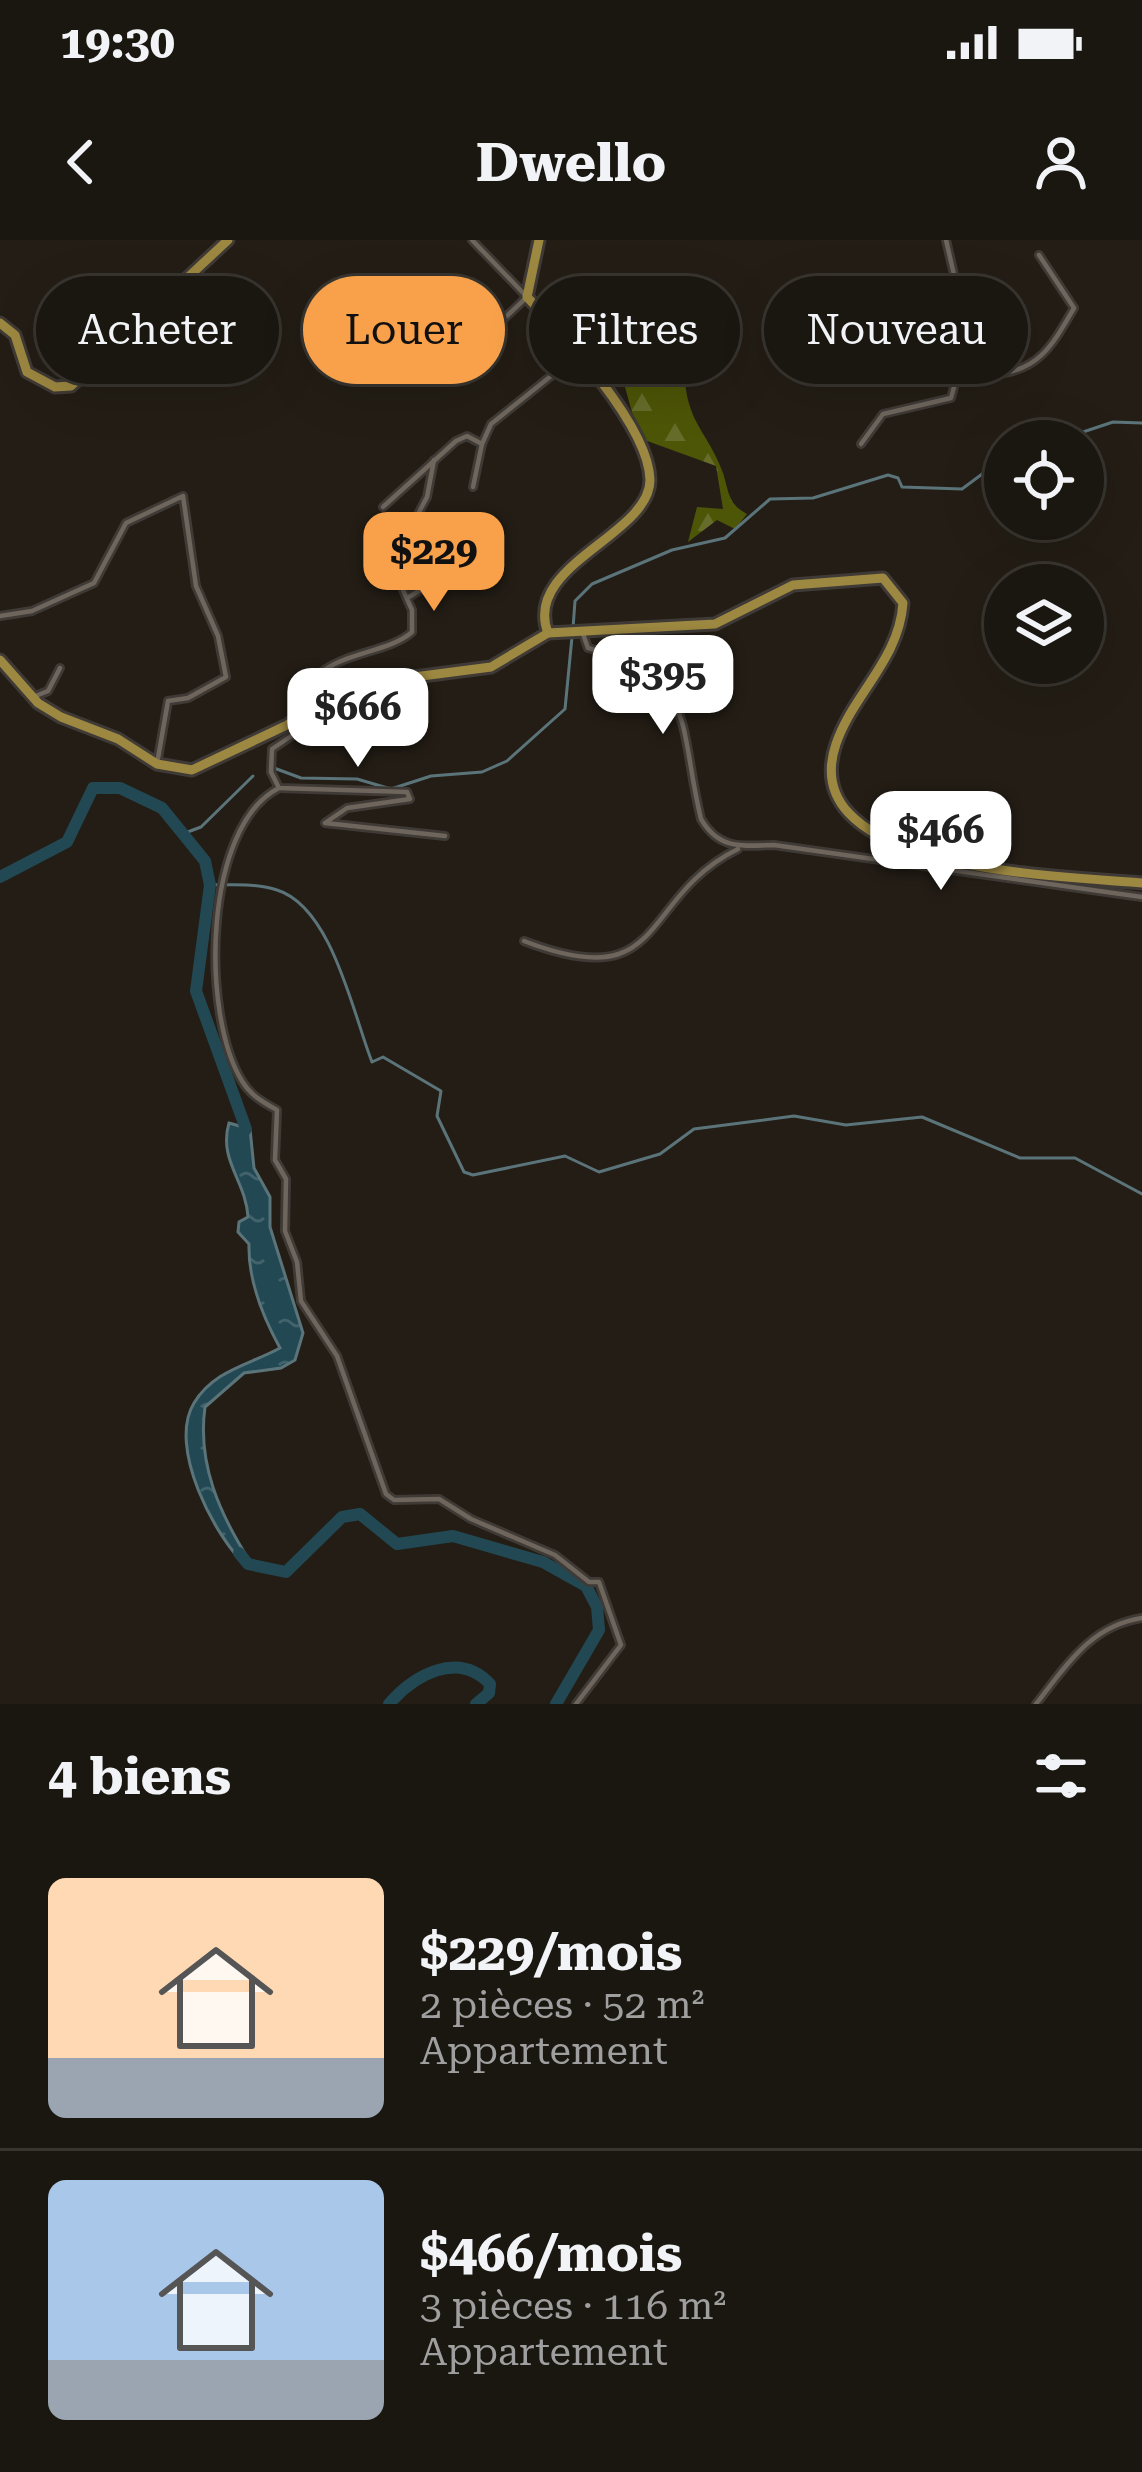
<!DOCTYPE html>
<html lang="fr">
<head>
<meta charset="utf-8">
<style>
	:root { --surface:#1a1610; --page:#27231e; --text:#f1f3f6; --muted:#9f9f9f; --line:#383530; --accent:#f8a14a }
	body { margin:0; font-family:"Roboto Serif",serif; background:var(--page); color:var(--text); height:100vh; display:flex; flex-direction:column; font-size:45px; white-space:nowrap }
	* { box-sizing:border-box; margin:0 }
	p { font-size:39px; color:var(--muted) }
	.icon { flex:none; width:66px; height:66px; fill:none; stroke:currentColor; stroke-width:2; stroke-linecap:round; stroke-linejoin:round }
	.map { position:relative; height:1464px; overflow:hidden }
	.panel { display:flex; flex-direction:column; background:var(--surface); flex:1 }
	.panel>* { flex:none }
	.hud { position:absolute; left:36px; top:36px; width:1071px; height:108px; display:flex; gap:24px }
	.buttons { position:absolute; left:984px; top:180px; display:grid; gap:24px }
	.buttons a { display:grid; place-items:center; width:120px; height:120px; border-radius:50%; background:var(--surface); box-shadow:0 12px 48px #0002,0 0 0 3px var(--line); font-size:60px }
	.price { position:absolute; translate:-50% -102px; padding:0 27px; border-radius:24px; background:#fff; color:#222; font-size:39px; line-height:78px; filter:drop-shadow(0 3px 6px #0008) }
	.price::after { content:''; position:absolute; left:50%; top:72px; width:36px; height:27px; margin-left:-18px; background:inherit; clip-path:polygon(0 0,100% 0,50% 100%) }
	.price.current { background:var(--accent); color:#111 }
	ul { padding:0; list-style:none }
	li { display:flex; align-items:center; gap:36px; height:300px; padding:0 48px }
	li+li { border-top:3px solid var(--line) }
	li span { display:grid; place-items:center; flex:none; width:336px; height:240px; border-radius:18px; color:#555 }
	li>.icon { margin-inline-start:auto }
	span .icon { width:144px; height:144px; fill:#fffc; stroke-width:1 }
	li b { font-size:51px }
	h2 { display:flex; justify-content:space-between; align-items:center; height:144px; padding:0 48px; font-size:51px }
	.tag { padding:0 42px; border-radius:54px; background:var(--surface); box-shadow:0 12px 48px #0002,0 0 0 3px var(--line); font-size:42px; line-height:108px }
	.tag.current { background:var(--accent); color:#111 }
	.status { display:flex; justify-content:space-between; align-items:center; height:84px; padding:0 60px; background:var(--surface); direction:ltr }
	.status svg { height:33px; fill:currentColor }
	header { display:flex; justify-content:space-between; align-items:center; height:156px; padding:0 48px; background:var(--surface); font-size:54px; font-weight:700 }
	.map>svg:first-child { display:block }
	.forest { fill:url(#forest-firs) }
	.water { fill:url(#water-ripples); stroke:#5b747a; stroke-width:3 }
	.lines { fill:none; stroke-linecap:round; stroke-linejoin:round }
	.stream { stroke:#5b747a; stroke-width:3 }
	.river { stroke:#224953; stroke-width:12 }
	.street-casing { stroke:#3f3a35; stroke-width:10 }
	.primary-casing { stroke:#3f3a35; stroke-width:15 }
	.street { stroke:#6e665d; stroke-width:4.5 }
	.primary { stroke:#9d8841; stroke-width:9 }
</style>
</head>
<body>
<div class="status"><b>19:30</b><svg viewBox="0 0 49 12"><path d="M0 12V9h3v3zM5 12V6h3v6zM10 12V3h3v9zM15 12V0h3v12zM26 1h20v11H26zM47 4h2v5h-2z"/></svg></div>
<header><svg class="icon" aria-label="back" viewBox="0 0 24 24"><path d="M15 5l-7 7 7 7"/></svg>Dwello<svg class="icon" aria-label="person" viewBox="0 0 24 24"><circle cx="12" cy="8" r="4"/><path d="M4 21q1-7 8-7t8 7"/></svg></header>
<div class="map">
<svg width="1142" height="1464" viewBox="0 0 1142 1464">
	<defs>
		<pattern id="forest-firs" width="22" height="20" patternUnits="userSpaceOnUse" patternTransform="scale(3)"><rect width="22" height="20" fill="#4d5507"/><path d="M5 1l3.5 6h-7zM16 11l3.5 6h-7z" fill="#666d2a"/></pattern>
		<pattern id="water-ripples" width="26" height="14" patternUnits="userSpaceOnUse" patternTransform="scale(3)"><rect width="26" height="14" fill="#224953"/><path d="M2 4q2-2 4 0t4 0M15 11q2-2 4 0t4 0" fill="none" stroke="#42636b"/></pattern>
	</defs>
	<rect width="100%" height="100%" fill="#231d15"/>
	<path class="forest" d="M662,111L675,129L685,122C682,180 707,189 723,233C729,252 728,264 747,274L735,289L717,280L688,302L697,267L723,269L716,226L639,198L619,125L638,113Z"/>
	<path class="water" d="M229,883L250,889L254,928L270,957V987L303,1093L295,1120L281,1128L244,1133L205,1167C197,1224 220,1274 249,1320L247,1327C215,1297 167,1207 194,1163C214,1130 249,1125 280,1108C264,1079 248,1040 249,1004L238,992L239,982L248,977C246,941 218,920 229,883Z"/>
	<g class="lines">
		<g class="stream">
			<polyline points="1056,201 1113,182 1142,183"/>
			<polyline points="573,388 575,361 592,344 672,310 725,298 770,259 813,258 888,235 898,238 902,247 962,249 1005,217"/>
			<polyline points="274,528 301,538 357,539 391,549 431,536 482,532 507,521 565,469 572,397"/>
			<polyline points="185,593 201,587 253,536"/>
			<path d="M210,645C231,645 257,643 277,650C332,667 353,774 372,822L383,817L441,851L437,876L464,932L473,935L565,916L599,932L660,914L694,889L794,876L846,885L922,877L1020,918H1075L1142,954"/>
		</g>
		<g class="river">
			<polyline points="0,637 67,602 93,548 120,548 162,568 205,621 210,645 196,751 246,889 239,898"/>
			<polyline points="239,1313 248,1324 286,1332 342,1277 360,1274 397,1304 453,1296 543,1322 586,1346 597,1367 599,1390 556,1464"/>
			<path d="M389,1464C414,1435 458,1410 490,1444L489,1453L476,1464"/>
		</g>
		<g class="street-casing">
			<g id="street">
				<polyline points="472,0 527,57 493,89"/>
				<path d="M970,104L993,134C1039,132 1053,104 1074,68L1039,15"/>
				<polyline points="917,115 970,104 946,0"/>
				<polyline points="861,204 883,174 951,158 965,107"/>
				<polyline points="473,247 482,204"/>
				<polyline points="383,267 456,201 467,196 482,204 491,184 576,116"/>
				<polyline points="407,358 469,322 468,307"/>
				<polyline points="0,376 32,371 94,343 126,283 183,256 196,346 218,396 226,437 188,458 168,461 157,524"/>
				<path d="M583,394L588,408C698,435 678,485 701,579C719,610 742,606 774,605L1142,657"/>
				<polyline points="33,457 48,451 60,428"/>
				<path d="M304,469C306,410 382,419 412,392V370L403,350L407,295L427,257L434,220"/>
				<polyline points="301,480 293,495 272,509 271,532 279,548 407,552 410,559 347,568 325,583 445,596"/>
				<path d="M279,548C203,586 201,775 242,841C251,856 263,862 277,870L275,920L286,939L285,991L297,1022L301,1061L337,1116L386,1254L394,1260L439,1259L471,1279L555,1315L589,1342H599L621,1405L576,1464"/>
				<path d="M524,701C669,757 638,658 738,609"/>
				<path d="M1036,1464C1067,1425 1090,1386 1142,1378"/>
			</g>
		</g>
		<g class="primary-casing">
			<g id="primary">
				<path d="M539,0L527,57C563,94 649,186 650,240C650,295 522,325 548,393"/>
				<polyline points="0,83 15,95 27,132 55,147 71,146 228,0"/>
				<path d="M0,420L38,463L61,477L118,499L157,524L192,530L287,485L345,446L491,427L548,393L715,384L793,345L883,338L903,363C899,420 853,454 836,504C792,633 1069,636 1142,643"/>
			</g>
		</g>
		<use href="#street" class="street"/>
		<use href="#primary" class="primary"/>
	</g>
</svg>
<div class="buttons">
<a><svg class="icon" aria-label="locate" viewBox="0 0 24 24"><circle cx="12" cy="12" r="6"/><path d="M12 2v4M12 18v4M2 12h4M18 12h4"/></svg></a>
<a><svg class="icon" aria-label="layers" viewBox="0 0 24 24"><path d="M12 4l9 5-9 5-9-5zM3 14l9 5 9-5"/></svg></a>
</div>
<b class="price current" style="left:434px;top:374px">$229</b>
<b class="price" style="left:663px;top:497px">$395</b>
<b class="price" style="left:358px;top:530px">$666</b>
<b class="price" style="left:941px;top:653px">$466</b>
<div class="hud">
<a class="tag">Acheter</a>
<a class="tag current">Louer</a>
<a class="tag">Filtres</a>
<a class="tag">Nouveau</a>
</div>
</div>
<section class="panel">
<h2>4 biens<svg class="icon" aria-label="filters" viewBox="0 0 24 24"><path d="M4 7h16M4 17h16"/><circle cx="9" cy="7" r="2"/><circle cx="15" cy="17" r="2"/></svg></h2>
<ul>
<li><span style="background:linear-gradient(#ffd9b3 75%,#9aa5b1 0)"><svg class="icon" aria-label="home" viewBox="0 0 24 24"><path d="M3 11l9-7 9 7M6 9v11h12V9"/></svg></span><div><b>$229/mois</b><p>2 pièces · 52 m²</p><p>Appartement</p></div></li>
<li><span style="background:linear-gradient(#a9c7e8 75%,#9aa5b1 0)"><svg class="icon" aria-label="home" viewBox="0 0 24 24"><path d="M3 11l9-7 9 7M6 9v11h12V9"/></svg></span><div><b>$466/mois</b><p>3 pièces · 116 m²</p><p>Appartement</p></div></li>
</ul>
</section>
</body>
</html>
